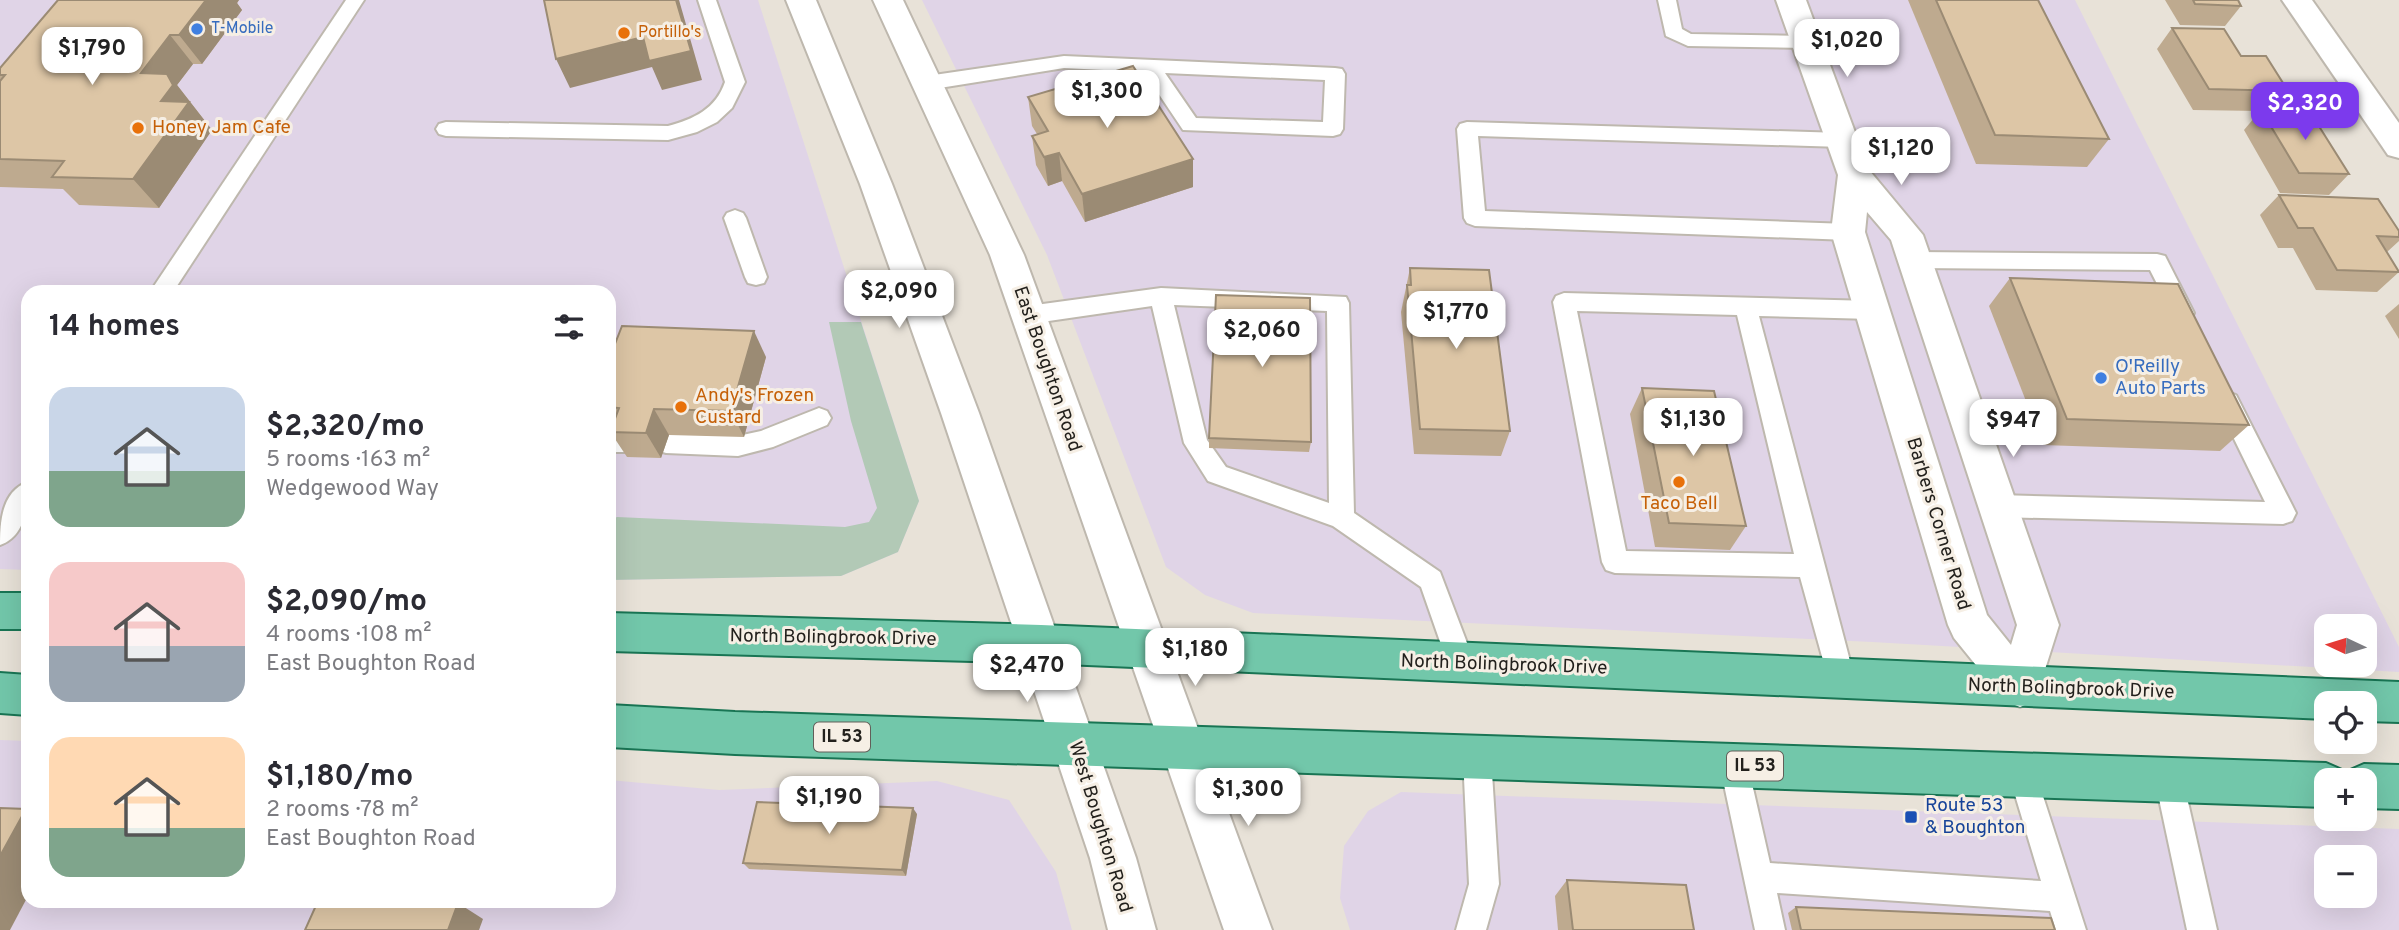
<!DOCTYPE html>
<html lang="en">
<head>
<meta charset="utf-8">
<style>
	:root { --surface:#fff; --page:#f7f7f7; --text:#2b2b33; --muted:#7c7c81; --accent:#7c3aed }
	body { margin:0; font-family:Overpass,sans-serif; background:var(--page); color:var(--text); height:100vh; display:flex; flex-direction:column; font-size:26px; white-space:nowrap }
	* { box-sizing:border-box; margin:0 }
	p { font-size:23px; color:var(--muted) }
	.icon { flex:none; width:38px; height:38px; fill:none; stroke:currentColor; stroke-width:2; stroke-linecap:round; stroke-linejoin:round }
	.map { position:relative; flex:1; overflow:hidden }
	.drawer { position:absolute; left:21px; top:285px; width:595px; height:623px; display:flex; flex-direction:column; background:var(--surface); border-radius:21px; box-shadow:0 7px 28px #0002 }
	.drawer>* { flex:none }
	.needle { width:46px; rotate:274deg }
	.tools { position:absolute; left:2314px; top:614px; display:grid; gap:14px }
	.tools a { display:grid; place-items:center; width:63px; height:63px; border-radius:14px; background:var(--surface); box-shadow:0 7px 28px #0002; font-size:35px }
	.price { position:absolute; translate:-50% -60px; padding:0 16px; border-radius:14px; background:#fff; color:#222; font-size:23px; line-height:46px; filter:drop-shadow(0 2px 4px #0008) }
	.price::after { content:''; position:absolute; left:50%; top:42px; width:21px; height:16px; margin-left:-10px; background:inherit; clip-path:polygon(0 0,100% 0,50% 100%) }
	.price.active { background:var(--accent); color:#fff }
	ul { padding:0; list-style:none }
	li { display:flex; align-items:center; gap:21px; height:175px; padding:0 28px }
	li span { display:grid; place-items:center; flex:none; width:196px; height:140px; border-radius:21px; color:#555 }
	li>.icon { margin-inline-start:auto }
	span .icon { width:84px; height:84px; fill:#fffc; stroke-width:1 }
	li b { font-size:30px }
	h2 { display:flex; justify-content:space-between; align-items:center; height:84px; padding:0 28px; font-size:30px }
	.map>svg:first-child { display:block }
	.commercial { fill:#e0d4e7; fill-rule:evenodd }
	.green { fill:#b2c9b6 }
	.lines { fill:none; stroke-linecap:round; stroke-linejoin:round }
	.lane-casing { stroke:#beb8ae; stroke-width:4 }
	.street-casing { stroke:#beb8ae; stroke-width:4 }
	.secondary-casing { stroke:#beb8ae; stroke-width:4 }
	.primary-casing { stroke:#197554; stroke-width:4 }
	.lane { fill:#fff; fill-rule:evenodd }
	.street { fill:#fff; fill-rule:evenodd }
	.secondary { fill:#fff; fill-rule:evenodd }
	.primary { fill:#72c7aa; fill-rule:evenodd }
	.wall { fill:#beaa8f }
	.shaded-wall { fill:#9b8b74 }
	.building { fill:#ddc6a6; stroke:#9b8b74; stroke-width:2 }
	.shop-dot { fill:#3f7fe0; stroke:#f6efe5; stroke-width:2.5 }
	.food-dot { fill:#e8710a; stroke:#f6efe5; stroke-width:2.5 }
	.transit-dot { fill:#1a4fb4; stroke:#f6efe5; stroke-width:2.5 }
	.labels { text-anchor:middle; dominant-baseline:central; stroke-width:6; stroke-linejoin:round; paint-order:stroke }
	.far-shop-label { font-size:16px; fill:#366cbe; stroke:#f6efe5; text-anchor:start }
	.far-food-label { font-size:16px; fill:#c56008; stroke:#f6efe5; text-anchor:start }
	.shield { fill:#f6efe5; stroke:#625f59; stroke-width:2 }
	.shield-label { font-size:18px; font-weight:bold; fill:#23211d }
	.food-label { font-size:19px; fill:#c56008; stroke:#f6efe5; text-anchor:start }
	.shop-label { font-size:19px; fill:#366cbe; stroke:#f6efe5; text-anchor:start }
	.street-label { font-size:19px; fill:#23211d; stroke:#f6efe5 }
	.transit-label { font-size:19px; fill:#164399; stroke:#f6efe5; text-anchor:start }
</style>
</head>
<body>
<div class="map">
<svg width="2399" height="930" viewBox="0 0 2399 930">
	<rect width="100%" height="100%" fill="#e8e2d8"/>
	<g class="commercial">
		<polygon points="0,0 758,0 919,501 898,552 841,576 609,580 609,292 28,292 28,570 0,569"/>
		<path d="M922,0H2075L2399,647V672L1872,642L1253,613L1205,595L1166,567L1047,255ZM2326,626H2364V665H2326Z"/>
		<polygon points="0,740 28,741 28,901 609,901 609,780 719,790 937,781 1009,800 1056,872 1072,930 0,930"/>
		<path d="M1401,792L2399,829V930H1350L1340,898L1344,846L1368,811ZM2326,858H2364V896H2326Z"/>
	</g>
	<polygon class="green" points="829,322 861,322 919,501 898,552 841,576 609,580 609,521 617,517 845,527 869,522 877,508 851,421"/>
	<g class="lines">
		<g class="lane-casing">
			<g id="lane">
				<polygon points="346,0 364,0 173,292 150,292"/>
				<path d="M698,0H716L745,82L732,108L717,122L697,132L668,140L446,136L439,134L436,129L439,124L446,122L668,126C694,119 716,109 725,82Z"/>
				<polygon points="1658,0 1676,0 1682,29 1691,34 1806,36 1813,38 1816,42 1813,46 1806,48 1688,46 1666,36"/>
				<path d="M1064,56L1335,68L1342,69L1345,74L1343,129L1340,134L1333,136L1183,130L1144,72L1064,68L927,90L920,88L917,83L920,78L927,76ZM1165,73L1325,80L1323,122L1196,118Z"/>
				<polygon points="1467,122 1842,133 1849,135 1852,140 1849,145 1842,147 1478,136 1485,211 1848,224 1856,226 1859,232 1856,238 1848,240 1475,226 1467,223 1464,218 1457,129 1460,124"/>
				<polygon points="735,210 743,213 746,218 767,277 764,283 756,285 748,283 745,277 724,218 727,213"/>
				<polygon points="1915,252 2157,254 2165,256 2194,313 2191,319 2183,322 2175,319 2150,270 1915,268 1907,266 1904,260 1907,254"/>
				<path d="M1161,288L1346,297L1349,303L1354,513L1440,572L1475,664L1471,673L1461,676L1451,673L1421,587L1333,526L1208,481L1184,443L1152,306L1028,324L1020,321L1017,315L1020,309L1028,306ZM1174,305L1327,311L1329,503L1226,467L1207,440Z"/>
				<path d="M1564,293L1872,301L1880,304L1883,310L1880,316L1872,319L1759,316L1855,680L1851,689L1841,693L1831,689L1800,577L1615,573L1606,570L1602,562L1553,302L1556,296ZM1577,311L1737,315L1794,554L1626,551Z"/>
				<polygon points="2228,392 2236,395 2292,505 2296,513 2292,521 2283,524 1998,517 1989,513 1985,506 1989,499 1998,495 2265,502 2216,402 2220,395"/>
				<polygon points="819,408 827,411 831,418 827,425 773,447 738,456 666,453 657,450 654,443 657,436 666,433 738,436 761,431"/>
				<polygon points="609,432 632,432 641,435 644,442 641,449 632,452 609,452"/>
				<path d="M28,482C28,505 26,536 0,545C0,521 2,491 28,482Z"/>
				<polygon points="1477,744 1487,747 1491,757 1499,884 1486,930 1456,930 1469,884 1463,757 1467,747"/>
				<polygon points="1734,752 1744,756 1748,766 1770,863 2041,881 2009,775 2013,765 2023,761 2033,765 2086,930 2056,930 2050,911 1777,893 1785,930 1755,930 1720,766 1724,756"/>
				<polygon points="2169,766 2179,770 2183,780 2217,930 2187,930 2155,780 2159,770"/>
			</g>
		</g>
		<g class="street-casing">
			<g id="street">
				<path d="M1776,0H1806L1869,170L1923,235L2059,625L2035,701L2020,707L2005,701L1954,638L1948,625L1831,232L1838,175ZM1867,212L1891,240L2017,625L2011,645L1987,615L1865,232Z"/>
				<polygon points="2282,0 2312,0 2399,123 2399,158 2388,155"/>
			</g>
		</g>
		<g class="secondary-casing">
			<g id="secondary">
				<polygon points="786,0 816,0 892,184 979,413 1136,858 1156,930 1108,930 1090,858 941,413 860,184"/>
				<polygon points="873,0 903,0 1024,255 1272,930 1224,930 990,255"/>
			</g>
		</g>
		<g class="primary-casing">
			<g id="primary">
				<rect x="0" y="593" width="28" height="36"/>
				<polygon points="609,613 1041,625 2399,682 2399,722 2364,721 2364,704 2326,704 2326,719 1041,663 609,651"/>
				<polygon points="0,673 28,675 28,715 0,713"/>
				<polygon points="609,705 735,712 2326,763 2342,770 2345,777 2348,771 2364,764 2399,765 2399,809 2364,808 2364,780 2326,780 2326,807 735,754 609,747"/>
			</g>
		</g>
		<use href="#lane" class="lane"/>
		<use href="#street" class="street"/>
		<use href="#secondary" class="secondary"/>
		<use href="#primary" class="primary"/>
	</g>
	<g class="wall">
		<polygon points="58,0 239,0 237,3 242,10 202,64 193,64 177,85 212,130 159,208 79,205 63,189 0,187 0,68"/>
		<polygon points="1908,0 2038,0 2109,139 2087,167 1976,164"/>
		<polygon points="2165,0 2238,0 2241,6 2225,26 2180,25"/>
		<polygon points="2172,28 2241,56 2288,91 2271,110 2349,174 2329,195 2280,193 2244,130 2260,111 2193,110 2157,49"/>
		<polygon points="1028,97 1193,159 1193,187 1085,222 1062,181 1048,186 1036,165 1032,136 1037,134 1032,126"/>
		<polygon points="2279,195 2399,231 2399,241 2387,252 2399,272 2377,292 2316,290 2293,248 2278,248 2260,215"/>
		<polygon points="1410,268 1510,431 1501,456 1414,454 1401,312"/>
		<polygon points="2010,278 2249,425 2220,451 2043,445 1989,306"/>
		<polygon points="2399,304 2399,339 2385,316"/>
		<polygon points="609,354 766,357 744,437 669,435 661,458 627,457 611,433 609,433"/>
		<polygon points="1642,388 1746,526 1730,550 1655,547 1630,414"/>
		<polygon points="1209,438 1311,442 1309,452 1209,448"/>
		<polygon points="917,814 906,876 749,869 743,863"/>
		<polygon points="1567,880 1694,930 1558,930 1555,896"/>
		<polygon points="1796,907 2055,930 1792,930 1788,913"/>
	</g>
	<g class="shaded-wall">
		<polygon points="206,0 239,0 237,3 242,10 202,64 179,35"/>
		<polygon points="676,0 679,0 702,80 662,90 652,67 570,88 556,59 643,37"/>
		<polygon points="170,35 193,64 177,85 212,130 159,208 133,179 141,73"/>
		<polygon points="1059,153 1062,181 1048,186 1044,157"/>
		<polygon points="1193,159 1193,187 1085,222 1082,194"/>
		<polygon points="754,331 766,357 744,437 731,411"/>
		<polygon points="654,409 669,435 661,458 646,433"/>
		<polygon points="913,808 917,814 906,876 902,870"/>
		<polygon points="26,809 28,810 28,896 10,930 0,930 0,856"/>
		<polygon points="458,903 483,919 479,930 448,930"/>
	</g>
	<g class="building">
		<polygon points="58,0 206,0 179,35 170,35 141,73 167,74 173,85 161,101 189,102 133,179 52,177 64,161 0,159 0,81 5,75 0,75 0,68"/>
		<polygon points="544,0 676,0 691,51 649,61 643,37 556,59"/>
		<polygon points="1936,0 2038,0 2109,139 1995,135"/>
		<polygon points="2193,0 2238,0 2241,6 2195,4"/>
		<polygon points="2172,28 2224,29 2241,56 2266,56 2288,91 2209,89"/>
		<polygon points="1133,66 1193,159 1082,194 1059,153 1044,157 1032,136 1048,131 1028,97"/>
		<polygon points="2261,110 2310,112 2349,174 2299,173"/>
		<polygon points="2279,195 2378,199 2399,231 2399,237 2377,236 2399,272 2337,270 2313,228 2298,228"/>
		<polygon points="1410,268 1489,270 1510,431 1420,429 1407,285 1411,285"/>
		<polygon points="2010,278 2178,284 2249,425 2067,419"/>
		<polygon points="1216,295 1310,298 1311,442 1209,438"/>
		<polygon points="622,326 754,331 731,411 654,409 646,433 610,432 619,408 609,407 609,354 611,354"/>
		<polygon points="1642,388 1714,391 1746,526 1669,523"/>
		<polygon points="757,802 913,808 902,870 743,863"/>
		<polygon points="0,808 26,809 0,856"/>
		<polygon points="1567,880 1686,885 1694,930 1573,930"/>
		<polygon points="318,901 403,901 458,903 448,930 305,930"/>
		<polygon points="1796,907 2051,918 2055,930 1801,930"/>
	</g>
	<g class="shop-dot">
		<circle cx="197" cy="29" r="7"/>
		<circle cx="2101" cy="378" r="7"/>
	</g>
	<g class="food-dot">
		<circle cx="624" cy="33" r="7"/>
		<circle cx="138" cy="128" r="7"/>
		<circle cx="681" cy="407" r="7"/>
		<circle cx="1679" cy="482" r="7"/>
	</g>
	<rect class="transit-dot" x="1904" y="810" width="14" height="14" rx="3.5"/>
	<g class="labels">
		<g class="far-shop-label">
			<text x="211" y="29">T-Mobile</text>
		</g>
		<g class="far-food-label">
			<text x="638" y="33">Portillo's</text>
		</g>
		<g class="shield">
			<rect x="814" y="722.5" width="56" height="29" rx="5"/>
			<rect x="1727" y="751.5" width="56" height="29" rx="5"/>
		</g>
		<g class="shield-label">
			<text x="842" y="737">IL 53</text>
			<text x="1755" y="766">IL 53</text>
		</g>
		<g class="food-label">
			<text x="152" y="128">Honey Jam Cafe</text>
			<text x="695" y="396">Andy's Frozen<tspan x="695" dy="22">Custard</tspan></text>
			<text x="1679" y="504" text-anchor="middle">Taco Bell</text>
		</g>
		<g class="shop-label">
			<text x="2115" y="367">O'Reilly<tspan x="2115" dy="22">Auto Parts</tspan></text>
		</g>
		<g class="street-label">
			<text transform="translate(1047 369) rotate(71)">East Boughton Road</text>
			<text transform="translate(1938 524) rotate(73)">Barbers Corner Road</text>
			<text transform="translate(833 638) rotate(1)">North Bolingbrook Drive</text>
			<text transform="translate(1504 665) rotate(2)">North Bolingbrook Drive</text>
			<text transform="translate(2071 689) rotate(2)">North Bolingbrook Drive</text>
			<text transform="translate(1100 827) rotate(73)">West Boughton Road</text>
		</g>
		<g class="transit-label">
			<text x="1925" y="806">Route 53<tspan x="1925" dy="22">&amp; Boughton</tspan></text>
		</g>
	</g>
</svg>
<div class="tools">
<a><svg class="needle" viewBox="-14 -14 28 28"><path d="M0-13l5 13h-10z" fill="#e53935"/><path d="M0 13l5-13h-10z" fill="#7c7c81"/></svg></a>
<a><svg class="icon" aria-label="locate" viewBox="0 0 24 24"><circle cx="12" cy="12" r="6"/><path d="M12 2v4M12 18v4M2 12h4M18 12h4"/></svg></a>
<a>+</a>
<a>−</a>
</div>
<b class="price" style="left:1847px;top:79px">$1,020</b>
<b class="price" style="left:92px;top:87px">$1,790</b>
<b class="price" style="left:1107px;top:130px">$1,300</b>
<b class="price active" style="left:2305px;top:142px">$2,320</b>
<b class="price" style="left:1901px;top:187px">$1,120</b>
<b class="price" style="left:899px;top:330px">$2,090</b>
<b class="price" style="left:1456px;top:351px">$1,770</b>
<b class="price" style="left:1262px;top:369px">$2,060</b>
<b class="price" style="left:1693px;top:458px">$1,130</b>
<b class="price" style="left:2013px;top:459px">$947</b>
<b class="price" style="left:1195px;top:688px">$1,180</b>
<b class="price" style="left:1027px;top:704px">$2,470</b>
<b class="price" style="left:1248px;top:828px">$1,300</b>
<b class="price" style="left:829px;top:836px">$1,190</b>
<section class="drawer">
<h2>14 homes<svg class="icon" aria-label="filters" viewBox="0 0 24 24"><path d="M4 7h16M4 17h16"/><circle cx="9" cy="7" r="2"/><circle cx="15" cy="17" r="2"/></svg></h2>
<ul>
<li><span style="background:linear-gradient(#c9d6e8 60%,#7fa58c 0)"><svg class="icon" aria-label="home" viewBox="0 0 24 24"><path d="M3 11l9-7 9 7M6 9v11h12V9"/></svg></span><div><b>$2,320/mo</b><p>5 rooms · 163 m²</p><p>Wedgewood Way</p></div></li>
<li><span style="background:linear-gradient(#f6c9c9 60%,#9aa5b1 0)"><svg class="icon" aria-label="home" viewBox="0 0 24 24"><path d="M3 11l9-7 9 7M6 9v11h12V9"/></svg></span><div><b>$2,090/mo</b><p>4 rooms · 108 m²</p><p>East Boughton Road</p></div></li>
<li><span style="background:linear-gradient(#ffd9b3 65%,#7fa58c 0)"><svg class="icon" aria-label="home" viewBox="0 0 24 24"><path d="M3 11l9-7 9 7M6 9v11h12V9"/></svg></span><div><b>$1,180/mo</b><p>2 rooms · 78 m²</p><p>East Boughton Road</p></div></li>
</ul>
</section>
</div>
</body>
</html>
